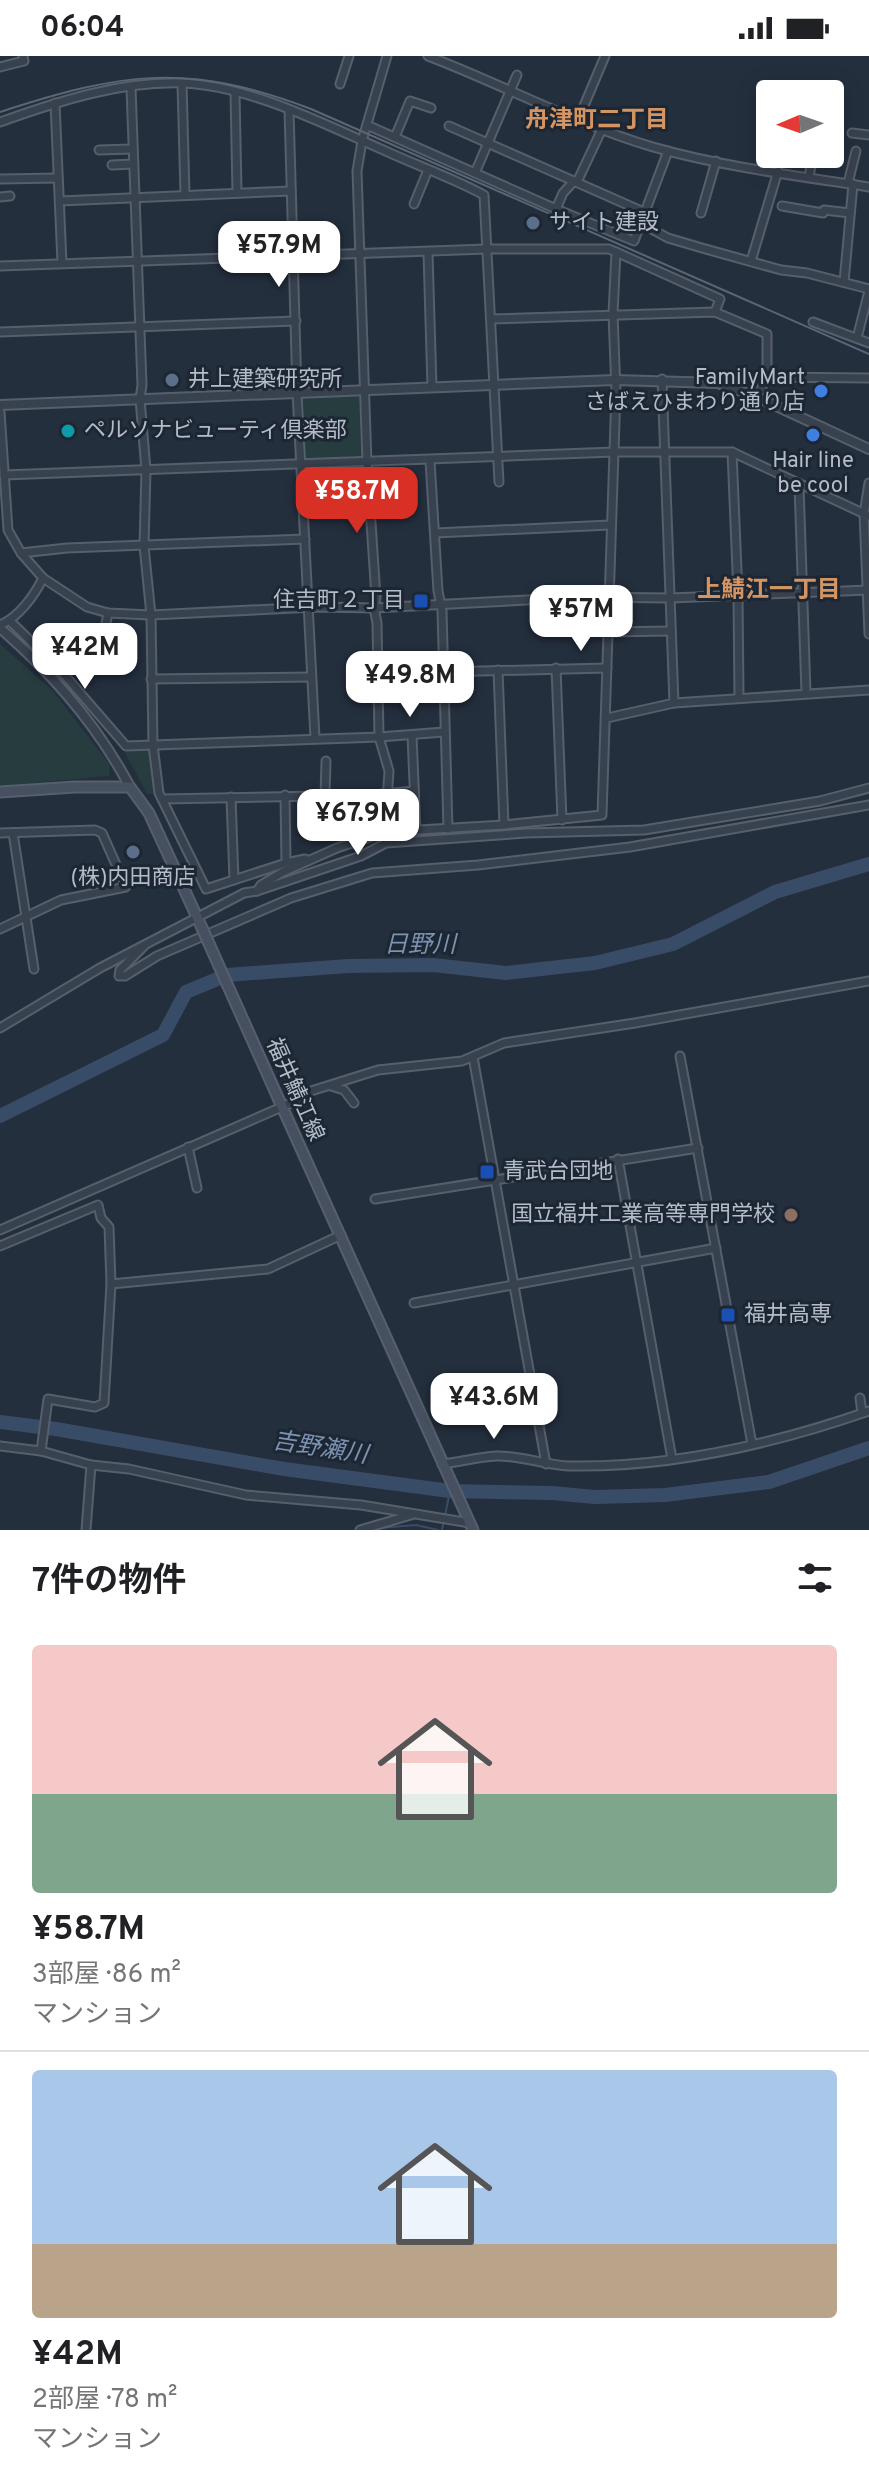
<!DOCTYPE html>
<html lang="ja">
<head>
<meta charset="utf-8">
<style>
	:root { --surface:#fff; --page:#f6f6f6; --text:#202124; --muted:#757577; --line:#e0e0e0; --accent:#d93025 }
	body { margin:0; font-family:Overpass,"Noto Sans JP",sans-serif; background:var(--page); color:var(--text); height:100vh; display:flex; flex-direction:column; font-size:30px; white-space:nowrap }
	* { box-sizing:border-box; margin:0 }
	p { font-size:26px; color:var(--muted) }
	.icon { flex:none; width:44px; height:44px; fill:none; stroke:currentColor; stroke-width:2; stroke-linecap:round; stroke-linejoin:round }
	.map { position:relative; height:1474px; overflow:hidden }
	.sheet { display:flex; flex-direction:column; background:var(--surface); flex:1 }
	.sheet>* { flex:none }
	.needle { width:52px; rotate:268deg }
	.tools { position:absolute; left:756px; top:24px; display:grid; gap:16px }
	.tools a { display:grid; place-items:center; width:88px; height:88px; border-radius:8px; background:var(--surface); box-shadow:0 4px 20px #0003; font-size:40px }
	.price { position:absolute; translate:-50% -68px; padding:0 18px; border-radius:16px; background:#fff; color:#222; font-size:26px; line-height:52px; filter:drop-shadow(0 2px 4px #0008) }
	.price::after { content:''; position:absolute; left:50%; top:48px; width:24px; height:18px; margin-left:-12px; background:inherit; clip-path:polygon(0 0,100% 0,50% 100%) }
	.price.active { background:var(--accent); color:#fff }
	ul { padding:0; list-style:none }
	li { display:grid; align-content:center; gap:16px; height:424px; padding:0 32px }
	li+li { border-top:2px solid var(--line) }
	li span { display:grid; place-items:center; height:248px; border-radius:8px; color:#555 }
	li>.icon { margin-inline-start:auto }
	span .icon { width:144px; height:144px; fill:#fffc; stroke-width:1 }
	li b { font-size:34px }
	h2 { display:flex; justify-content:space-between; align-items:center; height:96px; padding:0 32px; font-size:34px }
	.status { display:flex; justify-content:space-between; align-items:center; height:56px; padding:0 40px; background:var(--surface); direction:ltr }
	.status svg { height:22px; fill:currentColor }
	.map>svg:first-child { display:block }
	.green { fill:#263c3f }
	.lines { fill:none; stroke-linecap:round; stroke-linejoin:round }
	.stream { stroke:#394c67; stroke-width:2 }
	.river { stroke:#394c67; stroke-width:14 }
	.minor-casing { stroke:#565f6c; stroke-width:11 }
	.tertiary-casing { stroke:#565f6c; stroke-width:12 }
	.secondary-casing { stroke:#565f6c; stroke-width:13 }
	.minor { stroke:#38414e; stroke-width:7 }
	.tertiary { stroke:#38414e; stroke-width:8 }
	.secondary { stroke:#465061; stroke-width:9 }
	.tram { stroke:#5a6575; stroke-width:2 }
	.secondary-bridge-casing { stroke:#565f6c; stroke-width:13; stroke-linecap:butt }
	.secondary-bridge { stroke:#465061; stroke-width:9 }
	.service-dot { fill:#5c6f8a; stroke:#1d2633; stroke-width:3 }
	.shop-dot { fill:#3f7fe0; stroke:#1d2633; stroke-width:3 }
	.culture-dot { fill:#0f9aa8; stroke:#1d2633; stroke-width:3 }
	.transit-dot { fill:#1a4fb4; stroke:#1d2633; stroke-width:3 }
	.education-dot { fill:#8d6e63; stroke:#1d2633; stroke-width:3 }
	.labels { text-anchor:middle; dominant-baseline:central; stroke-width:6; stroke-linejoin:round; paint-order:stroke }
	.poi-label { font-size:22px; fill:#b4bcc9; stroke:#1d2633; text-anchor:start }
	.street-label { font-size:22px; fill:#b4bcc9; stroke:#1d2633 }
	.neighbourhood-label { font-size:24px; font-weight:bold; fill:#d59563; stroke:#1d2633 }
	.water-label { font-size:24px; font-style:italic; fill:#7c92b1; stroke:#1d2633 }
</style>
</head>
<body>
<div class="status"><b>06:04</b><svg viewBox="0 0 49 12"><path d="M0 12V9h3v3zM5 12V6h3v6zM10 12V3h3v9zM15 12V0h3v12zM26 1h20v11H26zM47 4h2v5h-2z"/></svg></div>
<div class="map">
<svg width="869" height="1474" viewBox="0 0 869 1474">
	<rect width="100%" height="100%" fill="#242f3e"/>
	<g class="green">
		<polygon points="359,339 361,400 306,403 303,342"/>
		<polygon points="0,588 52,634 110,709 109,720 0,730"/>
		<polygon points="151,690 158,737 147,738 122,691"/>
	</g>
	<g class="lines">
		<g class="stream">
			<polyline points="380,1472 416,1469 438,1474"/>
			<polyline points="442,1474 450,1435"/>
		</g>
		<g class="river">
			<polyline points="0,1060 163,979 186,936 227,919 348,910 433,909 506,917 595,907 673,888 775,836 869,808"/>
			<polyline points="0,1366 56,1373 284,1413 450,1435 552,1437 595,1441 665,1439 769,1426 869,1392"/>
		</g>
		<g class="minor-casing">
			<g id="minor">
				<path d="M428,0C504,29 575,68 653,91C723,111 798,120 869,131"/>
				<polyline points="0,11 24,5 23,0"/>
				<polyline points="182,27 185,139"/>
				<polyline points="340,28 349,0"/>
				<polyline points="131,32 142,329 140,343 146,414 144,490 151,559 153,689 159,737 206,833 286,807 305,803"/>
				<polyline points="235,37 237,137"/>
				<polyline points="55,47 62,207"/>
				<polyline points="289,54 297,336 315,682"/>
				<polyline points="578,64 605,0"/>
				<path d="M0,66C59,45 120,25 183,27C252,30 328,70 390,97C421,111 455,123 484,139L499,426"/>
				<polyline points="367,69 556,153 634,185 668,95"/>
				<polyline points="449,70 646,157"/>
				<polyline points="852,77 869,79"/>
				<polyline points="395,81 410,45 431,52"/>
				<polyline points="99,94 132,93"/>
				<polyline points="112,109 133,108"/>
				<polyline points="475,117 517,19"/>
				<polyline points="809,121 813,98"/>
				<polyline points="0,123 58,122"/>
				<polyline points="577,126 602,73"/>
				<polyline points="848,127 856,95"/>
				<polyline points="0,141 10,140"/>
				<polyline points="60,145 291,135"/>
				<polyline points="414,148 428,114"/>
				<polyline points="782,150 823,157 824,154 850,157"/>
				<polyline points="556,153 563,137 574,125"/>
				<polyline points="701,157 716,105"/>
				<polyline points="642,168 668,182 702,192 781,214 807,217 869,233"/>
				<polyline points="616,196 720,243 715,256"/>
				<polyline points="428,197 432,331"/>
				<polyline points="751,205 778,115"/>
				<polyline points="0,210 487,193 609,193 616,196 613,258 616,335 602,759 504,769 385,776 337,792 283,816 261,829 257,835"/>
				<polyline points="844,226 853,128"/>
				<polyline points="491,263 715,256 767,278 767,321 869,322"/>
				<polyline points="813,266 869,287"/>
				<polyline points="0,276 296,265"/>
				<polyline points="857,282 869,235"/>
				<polyline points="662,323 674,647"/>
				<polyline points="757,341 767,321"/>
				<polyline points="0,356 8,474 21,497 43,522 87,551 108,557 151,559 315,551 374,552 584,541 670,542 869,534"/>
				<polyline points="732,396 738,538 739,641"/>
				<polyline points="430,405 438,535 442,555 448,773"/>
				<polyline points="4,419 614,396 732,396 869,460"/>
				<polyline points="869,427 864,458 869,578"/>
				<polyline points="799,429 806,637"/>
				<polyline points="435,477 610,469"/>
				<polyline points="21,497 67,492 305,483"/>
				<polyline points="10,565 61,615 126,690 379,681 444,676"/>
				<path d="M0,569C19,561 34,540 43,522"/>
				<polyline points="608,576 671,575"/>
				<polyline points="100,598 108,557"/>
				<polyline points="556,612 562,764"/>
				<polyline points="498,614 504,769"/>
				<polyline points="442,616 607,612"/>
				<polyline points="151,623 311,621"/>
				<polyline points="607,662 674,647 869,634"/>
				<polyline points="412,679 416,774"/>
				<polyline points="285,739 286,807"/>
				<polyline points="325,739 326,705"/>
				<polyline points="231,741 234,824"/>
				<polyline points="163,743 373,739 414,735"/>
				<polyline points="385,776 389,715 379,681 377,567 374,552 376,541 367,407 357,115 362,85 387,0"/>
				<polyline points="0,777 95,774 102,777 126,831 61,844 0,873"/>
				<polyline points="13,777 34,913"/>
				<polyline points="145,889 120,914 119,920 125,920 157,900 291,842 372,817 478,809 630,791 869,749"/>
				<polyline points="0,972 100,912 244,837 257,835 361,800 386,787 526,777 644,774 820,745 869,732"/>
				<polyline points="680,1000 752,1388"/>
				<polyline points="473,1001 546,1408"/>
				<polyline points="331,1030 344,1034 354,1047"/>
				<polyline points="188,1091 197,1132"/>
				<polyline points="618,1103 672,1403"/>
				<polyline points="375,1143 698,1092"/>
				<polyline points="0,1174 300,1043 311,1035 378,1014 462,1005 504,987 635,967 869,925"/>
				<polyline points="0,1190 98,1149 101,1162 109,1171 111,1228 104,1347 95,1351 48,1343 41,1395"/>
				<polyline points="111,1228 268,1213 341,1179"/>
				<polyline points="414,1247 716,1192"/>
				<polyline points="860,1342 862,1357"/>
				<polyline points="0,1390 41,1395 91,1409 129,1413 246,1439 361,1449 470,1467"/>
				<path d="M442,1408C460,1406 478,1401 496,1400C520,1399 545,1409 569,1410C670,1412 774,1388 869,1355"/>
				<polyline points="86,1474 91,1409"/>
				<polyline points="360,1474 411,1459"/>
			</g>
		</g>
		<g class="tertiary-casing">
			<g id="tertiary">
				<polyline points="0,349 615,324 718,327 757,341 869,393"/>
				<path d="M0,572C52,617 98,670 130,731"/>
			</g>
		</g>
		<g class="secondary-casing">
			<g id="secondary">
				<polyline points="0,736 75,731 130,731 149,757 202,872"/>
				<polyline points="279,1044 473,1474"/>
			</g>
		</g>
		<use href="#minor" class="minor"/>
		<use href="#tertiary" class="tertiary"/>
		<use href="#secondary" class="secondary"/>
		<path class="tram" d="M0,56C123,16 187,6 311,53L869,298"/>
		<g class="secondary-bridge-casing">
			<polyline id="secondary-bridge" points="202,872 279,1044"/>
		</g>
		<use href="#secondary-bridge" class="secondary-bridge"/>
	</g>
	<g class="service-dot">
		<circle cx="533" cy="167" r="8"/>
		<circle cx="172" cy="324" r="8"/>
		<circle cx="133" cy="796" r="8"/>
	</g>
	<g class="shop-dot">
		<circle cx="821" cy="335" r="8"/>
		<circle cx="813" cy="379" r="8"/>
	</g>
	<circle class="culture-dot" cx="68" cy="375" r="8"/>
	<g class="transit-dot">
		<rect x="413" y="537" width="16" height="16" rx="4"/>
		<rect x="479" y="1108" width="16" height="16" rx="4"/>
		<rect x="720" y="1251" width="16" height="16" rx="4"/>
	</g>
	<circle class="education-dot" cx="791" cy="1159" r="8"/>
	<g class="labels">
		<g class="poi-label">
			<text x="549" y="167">サイト建設</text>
			<text x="805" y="322" text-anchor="end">FamilyMart<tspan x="805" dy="25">さばえひまわり通り店</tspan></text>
			<text x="188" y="324">井上建築研究所</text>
			<text x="84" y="375">ペルソナビューティ倶楽部</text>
			<text x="813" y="405" text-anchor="middle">Hair line<tspan x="813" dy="25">be cool</tspan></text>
			<text x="405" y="545" text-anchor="end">住吉町２丁目</text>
			<text x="133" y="822" text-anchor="middle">(株)内田商店</text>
			<text x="503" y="1116">青武台団地</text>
			<text x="775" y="1159" text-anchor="end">国立福井工業高等専門学校</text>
			<text x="744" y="1259">福井高専</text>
		</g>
		<g class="street-label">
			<text transform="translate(294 1034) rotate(66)">福井鯖江線</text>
		</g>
		<g class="neighbourhood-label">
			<text x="597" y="65">舟津町二丁目</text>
			<text x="769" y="535">上鯖江一丁目</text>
		</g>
		<g class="water-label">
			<text x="420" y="890">日野川</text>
			<text transform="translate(320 1393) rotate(9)">吉野瀬川</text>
		</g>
	</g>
</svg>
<div class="tools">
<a><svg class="needle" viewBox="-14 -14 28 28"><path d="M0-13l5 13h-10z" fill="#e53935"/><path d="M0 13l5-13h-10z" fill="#757577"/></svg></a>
</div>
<b class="price" style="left:279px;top:233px">¥57.9M</b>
<b class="price active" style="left:357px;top:479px">¥58.7M</b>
<b class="price" style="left:581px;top:597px">¥57M</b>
<b class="price" style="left:85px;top:635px">¥42M</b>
<b class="price" style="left:410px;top:663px">¥49.8M</b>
<b class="price" style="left:358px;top:801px">¥67.9M</b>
<b class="price" style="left:494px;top:1385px">¥43.6M</b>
</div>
<section class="sheet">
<h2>7件の物件<svg class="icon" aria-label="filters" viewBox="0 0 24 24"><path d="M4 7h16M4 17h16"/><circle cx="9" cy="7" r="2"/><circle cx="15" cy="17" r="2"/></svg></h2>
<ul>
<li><span style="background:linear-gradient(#f6c9c9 60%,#7fa58c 0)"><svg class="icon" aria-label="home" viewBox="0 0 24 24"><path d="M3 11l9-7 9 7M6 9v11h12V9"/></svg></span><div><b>¥58.7M</b><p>3部屋 · 86 m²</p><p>マンション</p></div></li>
<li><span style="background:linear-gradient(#a9c7e8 70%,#b9a48a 0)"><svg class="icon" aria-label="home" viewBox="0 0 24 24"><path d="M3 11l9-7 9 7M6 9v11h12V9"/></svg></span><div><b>¥42M</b><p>2部屋 · 78 m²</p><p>マンション</p></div></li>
</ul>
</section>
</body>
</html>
